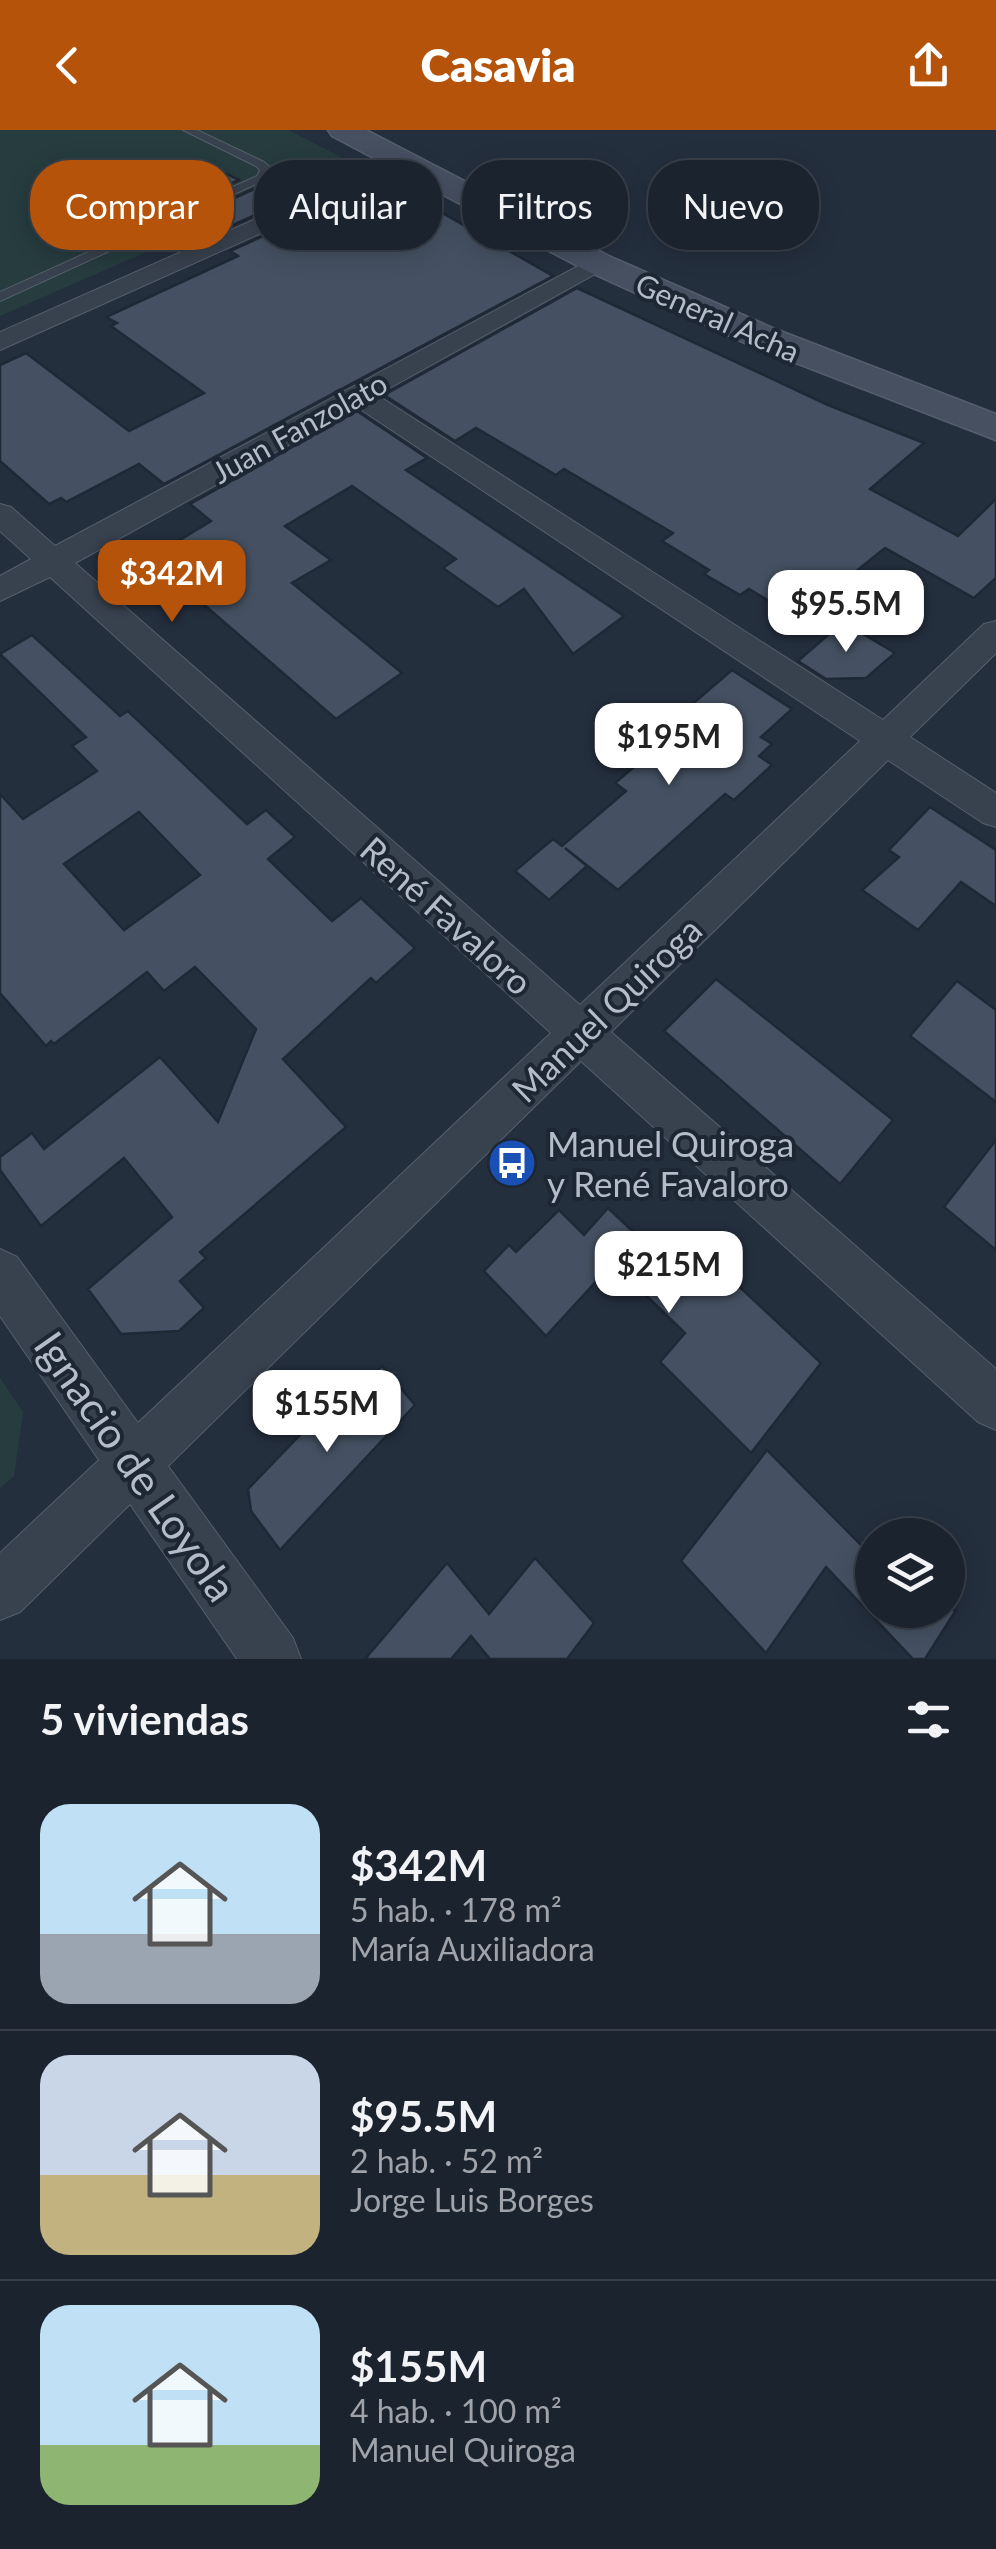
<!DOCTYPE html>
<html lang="es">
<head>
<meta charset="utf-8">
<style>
	:root { --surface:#1b232e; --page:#282f3a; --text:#f1f3f6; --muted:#a0a4aa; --line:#39404a; --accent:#b45309 }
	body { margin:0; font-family:Lato,sans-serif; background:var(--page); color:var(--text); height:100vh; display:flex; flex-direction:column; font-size:38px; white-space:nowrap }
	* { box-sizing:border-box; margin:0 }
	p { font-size:32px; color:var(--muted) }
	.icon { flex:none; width:55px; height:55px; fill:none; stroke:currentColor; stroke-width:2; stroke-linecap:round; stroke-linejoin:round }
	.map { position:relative; height:1529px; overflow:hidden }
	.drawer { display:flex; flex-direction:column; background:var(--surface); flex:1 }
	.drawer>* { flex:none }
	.hud { position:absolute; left:30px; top:30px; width:938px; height:90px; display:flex; gap:20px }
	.controls { position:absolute; left:855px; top:1388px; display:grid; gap:20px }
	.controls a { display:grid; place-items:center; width:110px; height:110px; border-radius:50%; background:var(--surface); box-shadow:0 5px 25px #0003,0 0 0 2px var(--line); font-size:50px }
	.price { position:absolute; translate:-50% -85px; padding:0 22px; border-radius:20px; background:#fff; color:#222; font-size:32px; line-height:65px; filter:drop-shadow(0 2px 5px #0008) }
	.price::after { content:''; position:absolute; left:50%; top:60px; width:30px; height:22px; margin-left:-15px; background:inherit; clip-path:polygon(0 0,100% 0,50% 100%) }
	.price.current { background:var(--accent); color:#fff }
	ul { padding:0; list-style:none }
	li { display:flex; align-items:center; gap:30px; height:250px; padding:0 40px }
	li+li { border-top:2px solid var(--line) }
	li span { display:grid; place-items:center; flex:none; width:280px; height:200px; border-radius:30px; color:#555 }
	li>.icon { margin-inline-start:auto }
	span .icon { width:120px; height:120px; fill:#fffc; stroke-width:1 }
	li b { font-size:42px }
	h2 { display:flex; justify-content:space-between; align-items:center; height:120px; padding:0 40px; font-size:42px }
	.pill { padding:0 35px; border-radius:40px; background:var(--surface); box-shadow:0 5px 25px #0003,0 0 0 2px var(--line); font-size:35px; line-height:90px }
	.pill.current { background:var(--accent); color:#fff }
	header { display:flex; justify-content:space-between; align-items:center; height:130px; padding:0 40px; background:var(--accent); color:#fff; font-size:45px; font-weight:800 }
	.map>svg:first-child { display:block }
	.green { fill:#263c3f }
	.building { fill:#455162; stroke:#1f2835; stroke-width:2.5; fill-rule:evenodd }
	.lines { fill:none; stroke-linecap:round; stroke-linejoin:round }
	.lane-casing { stroke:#565f6c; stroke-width:2 }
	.street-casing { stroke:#565f6c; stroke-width:2 }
	.secondary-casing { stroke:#565f6c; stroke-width:3 }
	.lane { fill:#38414e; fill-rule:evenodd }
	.street { fill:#38414e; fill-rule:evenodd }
	.secondary { fill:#465061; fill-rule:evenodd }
	.labels { text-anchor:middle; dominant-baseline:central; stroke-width:8; stroke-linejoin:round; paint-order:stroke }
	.far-street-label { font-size:30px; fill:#b4bcc9; stroke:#1d2633 }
	.street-label { font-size:35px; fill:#b4bcc9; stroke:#1d2633 }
	.poi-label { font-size:35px; fill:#b4bcc9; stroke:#1d2633; text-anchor:start }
	.near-street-label { font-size:42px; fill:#b4bcc9; stroke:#1d2633 }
</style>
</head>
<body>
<header><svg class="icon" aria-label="back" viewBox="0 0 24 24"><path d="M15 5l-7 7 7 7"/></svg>Casavia<svg class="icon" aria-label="share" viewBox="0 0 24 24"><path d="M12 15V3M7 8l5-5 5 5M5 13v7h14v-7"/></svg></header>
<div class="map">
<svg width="996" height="1529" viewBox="0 0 996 1529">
	<rect width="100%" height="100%" fill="#242f3e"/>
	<g class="green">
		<polygon points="0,0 288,0 341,27 338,38 0,186"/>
		<polygon points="0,1248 23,1282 14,1346 0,1358"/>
	</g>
	<g class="building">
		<polygon points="200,31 239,50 162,85 124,65"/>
		<polygon points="256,58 284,72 204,108 178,94"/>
		<polygon points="404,61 553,146 164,354 139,334 66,372 61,368 49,374 0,331 0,235 26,223 129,301 204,263 111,196 117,193 106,187 238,126 230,121 310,85 317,89 367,67 378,73"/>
		<polygon points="577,158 828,275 924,313 870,359 958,406 996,369 996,448 974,468 885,418 798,488 749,459 740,465 704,444 709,440 662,411 673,403 564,339 556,345 476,298 455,311 384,265"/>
		<polygon points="357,281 427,328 406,340 624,486 573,524 524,459 498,477 443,438 456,429 352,356 285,396 331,430 292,453 402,543 336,589 150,428 211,391 190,374"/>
		<polygon points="843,492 895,523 866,548 826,549 798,531"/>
		<path d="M32,505L120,586L128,581L247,694L266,680L295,707L268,729L332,791L361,768L415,818L376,853L371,848L283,929L346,997L200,1122L206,1128L180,1151L204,1178L179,1201L121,1204L88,1159L172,1087L124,1028L41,1096L0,1040V1027L32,1003L44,1019L160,927L218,992L256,899L195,837L164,861L147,842L54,914L51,911L46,916L0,863V664L23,689L97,641L72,616L86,607L0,524ZM139,682L200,745L124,800L64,734Z"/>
		<polygon points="732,540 792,579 761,607 772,614 759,626 772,635 734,670 725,664 618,760 565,718 587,736 549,770 515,741 553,709 562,716 626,661 615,653 692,588 683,582"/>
		<polygon points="930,677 996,720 996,776 961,752 918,800 862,760 899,727 889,720"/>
		<polygon points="716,849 893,990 840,1054 664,901"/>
		<polygon points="957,851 996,880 996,972 910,906"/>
		<polygon points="996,1010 996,1120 944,1077"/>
		<polygon points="608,1078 661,1128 682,1103 821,1233 751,1323 660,1232 685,1203 613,1133 546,1206 484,1141 509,1115 516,1122 559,1080 584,1105"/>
		<polygon points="382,1236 415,1275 280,1420 251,1381 248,1359 352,1251 358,1259"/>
		<polygon points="767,1320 872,1426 872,1480 956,1480 925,1529 913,1529 826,1437 766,1523 681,1431"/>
		<polygon points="535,1428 594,1493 567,1529 490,1529 471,1506 451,1529 365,1529 447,1433 489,1484"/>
	</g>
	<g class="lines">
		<g class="lane-casing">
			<polygon id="lane" points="183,0 197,0 264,32 272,39 265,50 0,171 0,162 257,46 260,40 256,36"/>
		</g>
		<g class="street-casing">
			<g id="street">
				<polygon points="403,24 414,31 411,36 0,220 0,202"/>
				<path d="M597,126L609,133L606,138L377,265L883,590L984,494L996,491V523L910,607L996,663V697L983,693L888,630L611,902L996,1239V1300L978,1292L581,931L168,1336L293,1508L301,1529H237L130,1374L20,1482L0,1490V1423L99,1330L0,1186V1119L17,1127L138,1293L551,903L50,447L0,471V446L31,429L0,401V374L11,377L55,416ZM357,277L860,611L580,875L75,433Z"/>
			</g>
		</g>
		<g class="secondary-casing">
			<polygon id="secondary" points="328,0 366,0 609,126 775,199 996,284 996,310 749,215 585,140 332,6"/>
		</g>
		<use href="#lane" class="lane"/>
		<use href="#street" class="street"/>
		<use href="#secondary" class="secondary"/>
	</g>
	<defs>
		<g id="bus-disc" transform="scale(2.5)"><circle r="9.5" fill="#1a4fb4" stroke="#1d2633"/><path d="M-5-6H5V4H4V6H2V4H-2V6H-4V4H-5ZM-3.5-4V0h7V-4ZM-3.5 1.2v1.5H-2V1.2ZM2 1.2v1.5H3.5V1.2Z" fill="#fff"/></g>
	</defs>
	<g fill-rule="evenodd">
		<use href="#bus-disc" x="512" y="1033"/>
	</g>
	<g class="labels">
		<g class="far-street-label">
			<text transform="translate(718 187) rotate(24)">General Acha</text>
			<text transform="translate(299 297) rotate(-29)">Juan Fanzolato</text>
		</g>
		<g class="street-label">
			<text transform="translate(447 785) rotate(42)">René Favaloro</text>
			<text transform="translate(606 879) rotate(-44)">Manuel Quiroga</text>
		</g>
		<g class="poi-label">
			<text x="547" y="1013">Manuel Quiroga<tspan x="547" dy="40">y René Favaloro</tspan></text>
		</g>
		<g class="near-street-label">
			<text transform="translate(136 1336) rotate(55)">Ignacio de Loyola</text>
		</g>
	</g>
</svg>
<div class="controls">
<a><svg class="icon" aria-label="layers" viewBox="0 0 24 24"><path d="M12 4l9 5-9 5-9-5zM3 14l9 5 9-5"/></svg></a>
</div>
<b class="price current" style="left:172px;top:495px">$342M</b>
<b class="price" style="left:846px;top:525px">$95.5M</b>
<b class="price" style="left:669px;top:658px">$195M</b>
<b class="price" style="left:669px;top:1186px">$215M</b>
<b class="price" style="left:327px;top:1325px">$155M</b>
<div class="hud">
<a class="pill current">Comprar</a>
<a class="pill">Alquilar</a>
<a class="pill">Filtros</a>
<a class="pill">Nuevo</a>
</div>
</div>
<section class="drawer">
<h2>5 viviendas<svg class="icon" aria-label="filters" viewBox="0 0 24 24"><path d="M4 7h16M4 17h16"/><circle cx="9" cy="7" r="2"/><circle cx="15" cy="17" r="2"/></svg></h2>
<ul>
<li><span style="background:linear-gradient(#bfe0f5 65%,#9aa5b1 0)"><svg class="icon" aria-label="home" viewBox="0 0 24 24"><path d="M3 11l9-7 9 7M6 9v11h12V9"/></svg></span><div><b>$342M</b><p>5 hab. · 178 m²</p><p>María Auxiliadora</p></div></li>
<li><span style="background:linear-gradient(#c9d6e8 60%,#c2b280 0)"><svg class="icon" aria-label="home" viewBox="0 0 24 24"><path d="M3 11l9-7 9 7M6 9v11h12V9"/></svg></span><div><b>$95.5M</b><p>2 hab. · 52 m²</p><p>Jorge Luis Borges</p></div></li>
<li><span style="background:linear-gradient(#bfe0f5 70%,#8fb573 0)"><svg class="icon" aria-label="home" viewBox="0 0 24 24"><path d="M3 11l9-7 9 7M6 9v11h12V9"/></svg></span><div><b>$155M</b><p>4 hab. · 100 m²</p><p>Manuel Quiroga</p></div></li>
</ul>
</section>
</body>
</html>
